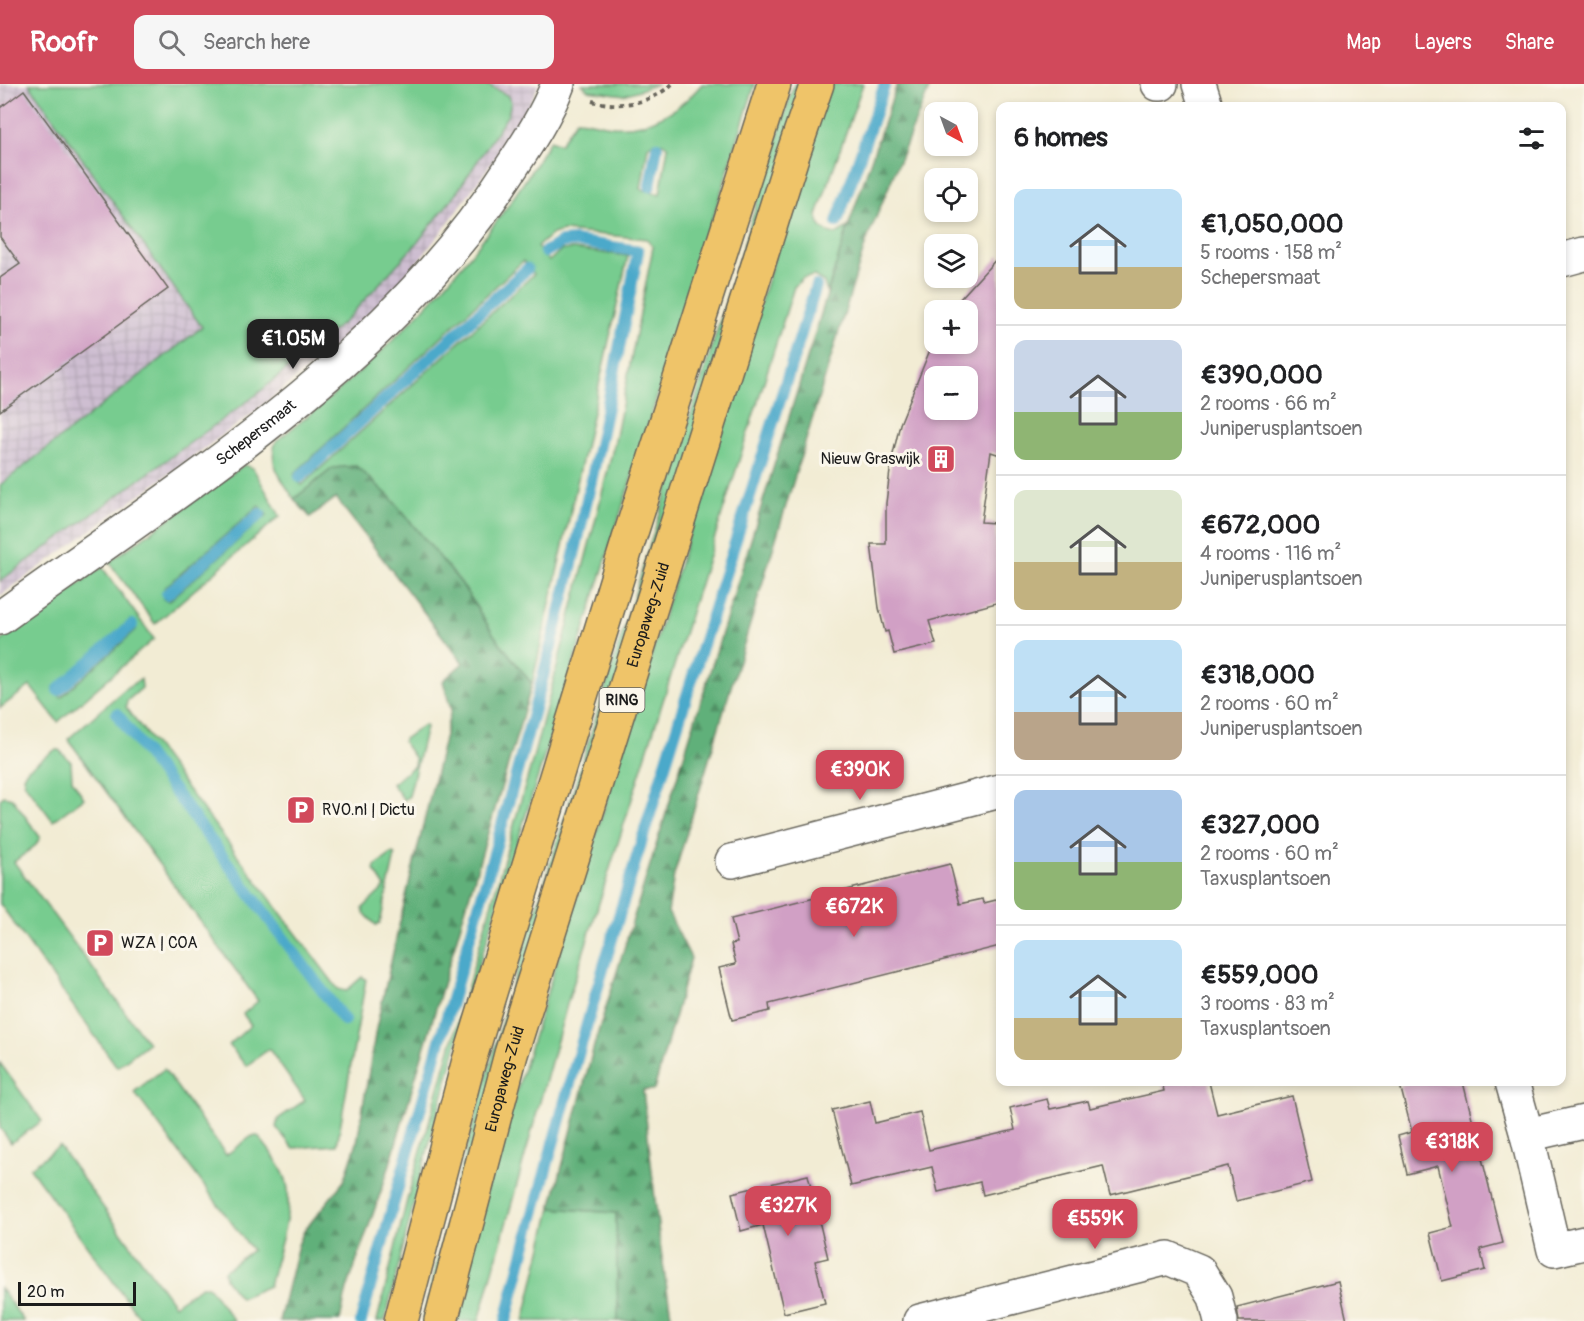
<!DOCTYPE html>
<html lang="en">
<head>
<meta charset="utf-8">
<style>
	:root { --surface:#fff; --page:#f6f6f6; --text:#202124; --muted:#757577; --line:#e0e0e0; --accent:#d1495b }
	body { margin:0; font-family:Pangolin,sans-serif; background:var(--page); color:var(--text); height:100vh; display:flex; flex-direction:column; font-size:22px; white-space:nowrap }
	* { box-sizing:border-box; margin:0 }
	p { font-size:20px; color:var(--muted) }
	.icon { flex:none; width:33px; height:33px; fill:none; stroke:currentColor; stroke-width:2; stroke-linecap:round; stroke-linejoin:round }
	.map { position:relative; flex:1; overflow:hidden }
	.sheet { position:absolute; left:996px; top:18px; width:570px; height:984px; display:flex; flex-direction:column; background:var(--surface); border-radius:12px; box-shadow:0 3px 9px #0003 }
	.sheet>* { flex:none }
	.needle { width:39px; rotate:139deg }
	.buttons { position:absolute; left:924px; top:18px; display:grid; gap:12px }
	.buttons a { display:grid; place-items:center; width:54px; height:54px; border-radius:12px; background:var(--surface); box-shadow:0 3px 9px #0003; font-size:30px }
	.scale { position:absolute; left:18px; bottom:15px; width:118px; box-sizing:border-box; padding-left:6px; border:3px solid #1c1c1c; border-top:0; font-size:16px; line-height:21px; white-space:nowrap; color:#1c1c1c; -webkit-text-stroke:4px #fbf7ec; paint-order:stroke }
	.price { position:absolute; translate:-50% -51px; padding:0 14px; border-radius:12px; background:var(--accent); color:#fff; font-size:20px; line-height:39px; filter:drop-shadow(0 2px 3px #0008) }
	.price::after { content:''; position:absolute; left:50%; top:36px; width:18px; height:14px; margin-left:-9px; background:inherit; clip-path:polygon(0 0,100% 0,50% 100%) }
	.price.on { background:#222; color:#fff }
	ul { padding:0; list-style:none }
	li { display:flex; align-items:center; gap:18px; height:150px; padding:0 18px }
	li+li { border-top:2px solid var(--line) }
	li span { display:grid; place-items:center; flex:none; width:168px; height:120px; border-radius:12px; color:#555 }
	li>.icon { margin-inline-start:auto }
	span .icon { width:72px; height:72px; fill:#fffc; stroke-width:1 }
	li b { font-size:26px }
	h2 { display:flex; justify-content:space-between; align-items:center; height:72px; padding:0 18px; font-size:26px }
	header { display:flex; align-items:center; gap:36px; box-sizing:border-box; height:84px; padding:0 30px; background:var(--accent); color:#fff }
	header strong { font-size:28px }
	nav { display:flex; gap:33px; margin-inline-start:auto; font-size:21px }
	.search { width:420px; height:54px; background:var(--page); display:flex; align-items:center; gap:15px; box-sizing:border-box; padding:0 21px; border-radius:12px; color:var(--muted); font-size:22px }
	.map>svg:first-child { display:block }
	.industrial { fill:url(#industrial-grid) }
	.green { fill:#77cc8f; stroke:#4a7456; stroke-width:1.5; fill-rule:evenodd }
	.forest { fill:url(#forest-firs); stroke:#3e664b; stroke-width:1.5 }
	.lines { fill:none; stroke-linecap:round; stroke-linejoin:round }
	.stream { stroke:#4ba9ca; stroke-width:12 }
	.building { fill:#d1a0c5; fill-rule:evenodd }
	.minor-casing { stroke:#67655c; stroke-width:36 }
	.major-casing { stroke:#67655c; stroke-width:36 }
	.path { stroke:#67655c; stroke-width:4; stroke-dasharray:4.5 4.5; stroke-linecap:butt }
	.minor { stroke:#fff; stroke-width:33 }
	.major { stroke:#efc469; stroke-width:33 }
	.labels { text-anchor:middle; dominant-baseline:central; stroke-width:6; stroke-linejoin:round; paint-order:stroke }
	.shield { fill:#fbf7ec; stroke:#5f5e5a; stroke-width:1.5 }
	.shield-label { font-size:15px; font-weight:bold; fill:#1c1c1c }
	.street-label { font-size:16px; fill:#1c1c1c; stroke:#fbf7ec }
	.poi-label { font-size:16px; fill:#1c1c1c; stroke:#fbf7ec; text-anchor:start }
</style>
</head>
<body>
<header>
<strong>Roofr</strong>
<div class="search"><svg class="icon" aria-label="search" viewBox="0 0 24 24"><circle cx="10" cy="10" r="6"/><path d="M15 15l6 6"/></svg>Search here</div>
<nav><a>Map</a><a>Layers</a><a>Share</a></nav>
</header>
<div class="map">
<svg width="1584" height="1237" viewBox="0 0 1584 1237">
	<defs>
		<pattern id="industrial-grid" width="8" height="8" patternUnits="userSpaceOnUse" patternTransform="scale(1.5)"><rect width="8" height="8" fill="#cebed1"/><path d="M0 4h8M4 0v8" fill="none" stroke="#b0a3b3"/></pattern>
		<pattern id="forest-firs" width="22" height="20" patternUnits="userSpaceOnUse" patternTransform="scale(1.5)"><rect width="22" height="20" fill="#61b07a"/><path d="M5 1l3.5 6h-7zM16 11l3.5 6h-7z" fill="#4f8e63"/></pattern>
	</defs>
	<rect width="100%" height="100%" fill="#fbf7ec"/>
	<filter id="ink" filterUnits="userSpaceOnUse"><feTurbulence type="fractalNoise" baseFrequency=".0167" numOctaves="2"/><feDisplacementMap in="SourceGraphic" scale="12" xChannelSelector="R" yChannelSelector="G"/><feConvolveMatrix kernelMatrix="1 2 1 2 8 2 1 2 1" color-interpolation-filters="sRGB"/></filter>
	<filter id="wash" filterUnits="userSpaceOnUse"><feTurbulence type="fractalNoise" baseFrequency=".008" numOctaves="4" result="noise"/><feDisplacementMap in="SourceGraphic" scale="24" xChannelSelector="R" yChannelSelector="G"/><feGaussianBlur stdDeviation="1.35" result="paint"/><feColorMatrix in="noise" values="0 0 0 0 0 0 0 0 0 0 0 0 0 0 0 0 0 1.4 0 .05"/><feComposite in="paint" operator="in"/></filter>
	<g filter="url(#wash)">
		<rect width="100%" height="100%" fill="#f2ecd4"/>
		<polygon class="industrial" points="0,0 539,0 521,38 443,146 402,197 336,262 252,330 0,512"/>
		<g class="green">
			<polygon points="29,0 486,0 507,11 511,18 508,31 455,111 417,159 346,236 256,311 0,497 0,401 202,243"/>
			<polygon points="582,0 658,0 624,11 588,6"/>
			<path d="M702,0H755L478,884L422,1086L385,1237H377L408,1112L533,674L595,438L616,352L653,163L647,155L563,147L552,150L537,163L549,177L561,166L573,165L628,172L532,600L494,551L461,499L390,413L356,382L333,384L294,415C282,395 267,380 276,357C385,274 481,175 550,56L560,60L576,36C588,36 600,41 612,42C649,45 679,27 702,0ZM653,59H663L668,63L660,110L641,105L648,63ZM523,177L534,190L302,401L296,395L294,390Z"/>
			<polygon points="794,0 807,0 431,1237 422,1237 454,1108 514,896"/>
			<path d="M828,0H863L817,131C818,143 824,148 836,150L848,143L827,209L824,198L814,192L803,194L794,203L568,917L479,1237H452L483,1116Z"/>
			<path d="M244,381L253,384L280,432L155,540L109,478ZM259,422L267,431L169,517L163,515L164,504Z"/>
			<path d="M102,483L154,555L58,638L30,602L0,624V558ZM130,536L136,540V546L61,613L53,604Z"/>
			<polygon points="141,595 142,604 127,617 126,623 338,905 346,907 362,893 366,895 337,1061 293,1064 276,1043 278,1035 305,1016 269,965 246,982 229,961 251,941 243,930 258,917 68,655 127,603"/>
			<polygon points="424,641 426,643 409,712 404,716 392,700 414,682 415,675 403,658 404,655"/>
			<polygon points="55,666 59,666 71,678 72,696 84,714 53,737 25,700 23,692 28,685"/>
			<polygon points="4,712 12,714 40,753 36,761 14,778 148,959 117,983 0,820 0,715"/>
			<polygon points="393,769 395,772 380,839 376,841 364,829 363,824 385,803 374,786 375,782"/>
			<polygon points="0,979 42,1037 11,1059 0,1044"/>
			<path d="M164,985L226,1071L252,1052H258C268,1064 281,1080 286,1096C295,1124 276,1173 269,1202L240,1214L225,1195L224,1187L252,1166L134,1008Z"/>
			<polygon points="59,1062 174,1221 201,1202 208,1202 234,1237 142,1237 30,1084"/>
			<polygon points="551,1124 616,1129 618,1237 524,1237"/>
			<polygon points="0,1204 24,1237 0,1237"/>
		</g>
		<g class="forest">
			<polygon points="897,0 931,0 866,158 674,791 668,828 691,874 654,1006 643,1006 660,1160 672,1237 618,1237 616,1129 551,1124 595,958 848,143"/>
			<polygon points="356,382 390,413 461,499 494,551 532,600 387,1090 347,1205 340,1237 279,1237 298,1161 304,1147 344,1097 357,1058 376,945 401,833 451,626 443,597 463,579 336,414 310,433 294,415 333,384"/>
		</g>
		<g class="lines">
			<g class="stream">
				<polyline points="650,102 657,63"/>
				<polyline points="837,138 885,0"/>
				<polyline points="300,393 527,185"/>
				<polyline points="167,510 260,430"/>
				<polyline points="58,606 132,541"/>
				<polyline points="117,630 344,936"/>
				<path d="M361,1237C423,1006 495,778 555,547C588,422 614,294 638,167L574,157L562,158L545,168"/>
				<path d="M506,1237C594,888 709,545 816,202"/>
			</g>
		</g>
		<g id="blocks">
			<g class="building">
				<polygon points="24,6 168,205 0,327 0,194 20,180 0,153 0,24"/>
				<path d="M1000,171V371L991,368L981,438L995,439L1000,518L929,537L936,560L894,570L888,547L885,548L879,524L871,460H886V419L891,379L900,340L934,256V260H968V226H953L960,215ZM934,292H968V326H934Z"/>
				<polygon points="950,780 960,820 983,815 984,819 1000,815 1000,862 769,920 770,927 732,936 719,884 736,880 731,860 737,859 731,835"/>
				<polygon points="1162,998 1209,998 1217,1030 1292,1012 1312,1098 1236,1117 1228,1082 1110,1111 1103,1082 983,1111 980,1098 938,1108 932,1083 851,1102 832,1026 870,1017 875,1039 920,1028 929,1066 1015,1046 1010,1024 1047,1015 1050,1025 1088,1017 1090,1024 1164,1007"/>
				<polygon points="1417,998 1463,998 1503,1159 1480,1165 1485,1186 1442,1197 1430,1149 1453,1143 1438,1082 1407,1090 1398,1052 1412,1048 1400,1001"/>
				<polygon points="808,1091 828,1174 815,1177 825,1219 784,1229 763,1141 741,1147 732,1109"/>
				<polygon points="1338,1197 1347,1237 1239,1237 1237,1223"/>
			</g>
		</g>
	</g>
	<g filter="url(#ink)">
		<use href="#blocks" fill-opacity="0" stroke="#67655c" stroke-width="1.5"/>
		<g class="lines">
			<g class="minor-casing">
				<g id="minor">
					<polyline points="1158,0 1161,0"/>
					<polyline points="1199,0 1206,22"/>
					<polyline points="1562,176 1584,170"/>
					<path id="s1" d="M0,534C181,403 386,279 509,87C527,60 547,30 558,0"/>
					<polyline points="732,777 1000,707"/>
					<polyline points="1512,998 1527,1051 1554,1166 1584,1159"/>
					<polyline points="1527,1051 1584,1038"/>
					<polyline points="920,1237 1168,1174 1199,1187 1215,1213 1221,1237"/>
				</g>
			</g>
			<g class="major-casing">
				<g id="major">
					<polyline points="401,1237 468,980 629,455 774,0"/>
					<path id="s2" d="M441,1237L511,970L791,76L817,0"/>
				</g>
			</g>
			<path class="path" d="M592,17C619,24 651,20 672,0"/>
			<use href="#minor" class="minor"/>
			<use href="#major" class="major"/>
		</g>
	</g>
	<defs>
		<g id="building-square" transform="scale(1.5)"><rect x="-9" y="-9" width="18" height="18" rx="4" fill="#d1495b" stroke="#fbf7ec"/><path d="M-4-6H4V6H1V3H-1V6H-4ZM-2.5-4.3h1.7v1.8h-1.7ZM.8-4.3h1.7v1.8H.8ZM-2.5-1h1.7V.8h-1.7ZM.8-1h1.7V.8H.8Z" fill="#fff"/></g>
		<g id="parking-square" transform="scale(1.5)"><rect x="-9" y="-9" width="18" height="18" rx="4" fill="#d1495b" stroke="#fbf7ec"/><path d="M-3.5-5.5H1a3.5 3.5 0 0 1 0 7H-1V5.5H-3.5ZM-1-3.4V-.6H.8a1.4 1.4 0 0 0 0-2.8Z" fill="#fff"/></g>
	</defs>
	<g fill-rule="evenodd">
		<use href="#building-square" x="941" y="375"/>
		<use href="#parking-square" x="301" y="726"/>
		<use href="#parking-square" x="100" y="859"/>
	</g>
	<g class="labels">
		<rect class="shield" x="599.5" y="604" width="45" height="24" rx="4.5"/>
		<g class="shield-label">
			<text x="622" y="616">RING</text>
		</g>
		<g class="street-label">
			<text stroke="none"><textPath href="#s1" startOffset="316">Schepersmaat</textPath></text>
			<text stroke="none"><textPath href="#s2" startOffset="736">Europaweg-Zuid</textPath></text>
			<text stroke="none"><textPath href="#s2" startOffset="250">Europaweg-Zuid</textPath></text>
		</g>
		<g class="poi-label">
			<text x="920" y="375" text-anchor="end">Nieuw Graswijk</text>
			<text x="322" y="726">RVO.nl | Dictu</text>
			<text x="121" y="859">WZA | COA</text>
		</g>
	</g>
</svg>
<div class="buttons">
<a><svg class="needle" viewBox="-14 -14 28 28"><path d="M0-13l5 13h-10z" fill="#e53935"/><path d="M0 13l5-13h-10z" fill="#757577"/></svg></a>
<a><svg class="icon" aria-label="locate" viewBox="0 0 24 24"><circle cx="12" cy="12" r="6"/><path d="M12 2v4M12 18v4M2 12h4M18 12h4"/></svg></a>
<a><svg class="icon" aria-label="layers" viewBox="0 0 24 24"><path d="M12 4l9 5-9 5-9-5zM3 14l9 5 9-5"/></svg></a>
<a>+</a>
<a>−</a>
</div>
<div class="scale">20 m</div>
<b class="price on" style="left:293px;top:286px">€1.05M</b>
<b class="price" style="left:860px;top:717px">€390K</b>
<b class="price" style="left:854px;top:854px">€672K</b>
<b class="price" style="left:1452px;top:1089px">€318K</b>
<b class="price" style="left:788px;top:1153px">€327K</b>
<b class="price" style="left:1095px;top:1166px">€559K</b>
<section class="sheet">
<h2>6 homes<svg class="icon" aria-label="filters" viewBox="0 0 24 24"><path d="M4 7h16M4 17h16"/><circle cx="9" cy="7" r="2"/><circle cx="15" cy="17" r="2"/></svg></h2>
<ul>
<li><span style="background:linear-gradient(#bfe0f5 65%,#c2b280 0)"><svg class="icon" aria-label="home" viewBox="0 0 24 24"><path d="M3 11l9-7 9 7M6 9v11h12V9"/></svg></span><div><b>€1,050,000</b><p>5 rooms · 158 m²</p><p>Schepersmaat</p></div></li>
<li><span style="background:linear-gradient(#c9d6e8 60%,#8fb573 0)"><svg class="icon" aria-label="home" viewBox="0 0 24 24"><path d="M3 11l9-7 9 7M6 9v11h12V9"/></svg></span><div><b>€390,000</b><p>2 rooms · 66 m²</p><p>Juniperusplantsoen</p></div></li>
<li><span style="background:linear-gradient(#dfe7d0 60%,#c2b280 0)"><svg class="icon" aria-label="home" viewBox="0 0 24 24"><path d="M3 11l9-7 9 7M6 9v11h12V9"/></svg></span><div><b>€672,000</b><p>4 rooms · 116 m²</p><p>Juniperusplantsoen</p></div></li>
<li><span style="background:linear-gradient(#bfe0f5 60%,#b9a48a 0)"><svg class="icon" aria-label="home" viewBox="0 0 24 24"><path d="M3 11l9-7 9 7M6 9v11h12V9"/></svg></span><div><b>€318,000</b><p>2 rooms · 60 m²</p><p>Juniperusplantsoen</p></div></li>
<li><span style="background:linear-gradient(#a9c7e8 60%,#8fb573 0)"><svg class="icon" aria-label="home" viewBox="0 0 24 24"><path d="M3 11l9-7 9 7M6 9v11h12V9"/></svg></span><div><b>€327,000</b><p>2 rooms · 60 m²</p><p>Taxusplantsoen</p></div></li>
<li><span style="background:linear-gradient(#bfe0f5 65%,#c2b280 0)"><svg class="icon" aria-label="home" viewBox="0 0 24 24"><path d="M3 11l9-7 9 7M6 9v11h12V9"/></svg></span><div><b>€559,000</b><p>3 rooms · 83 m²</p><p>Taxusplantsoen</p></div></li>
</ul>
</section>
</div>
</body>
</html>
